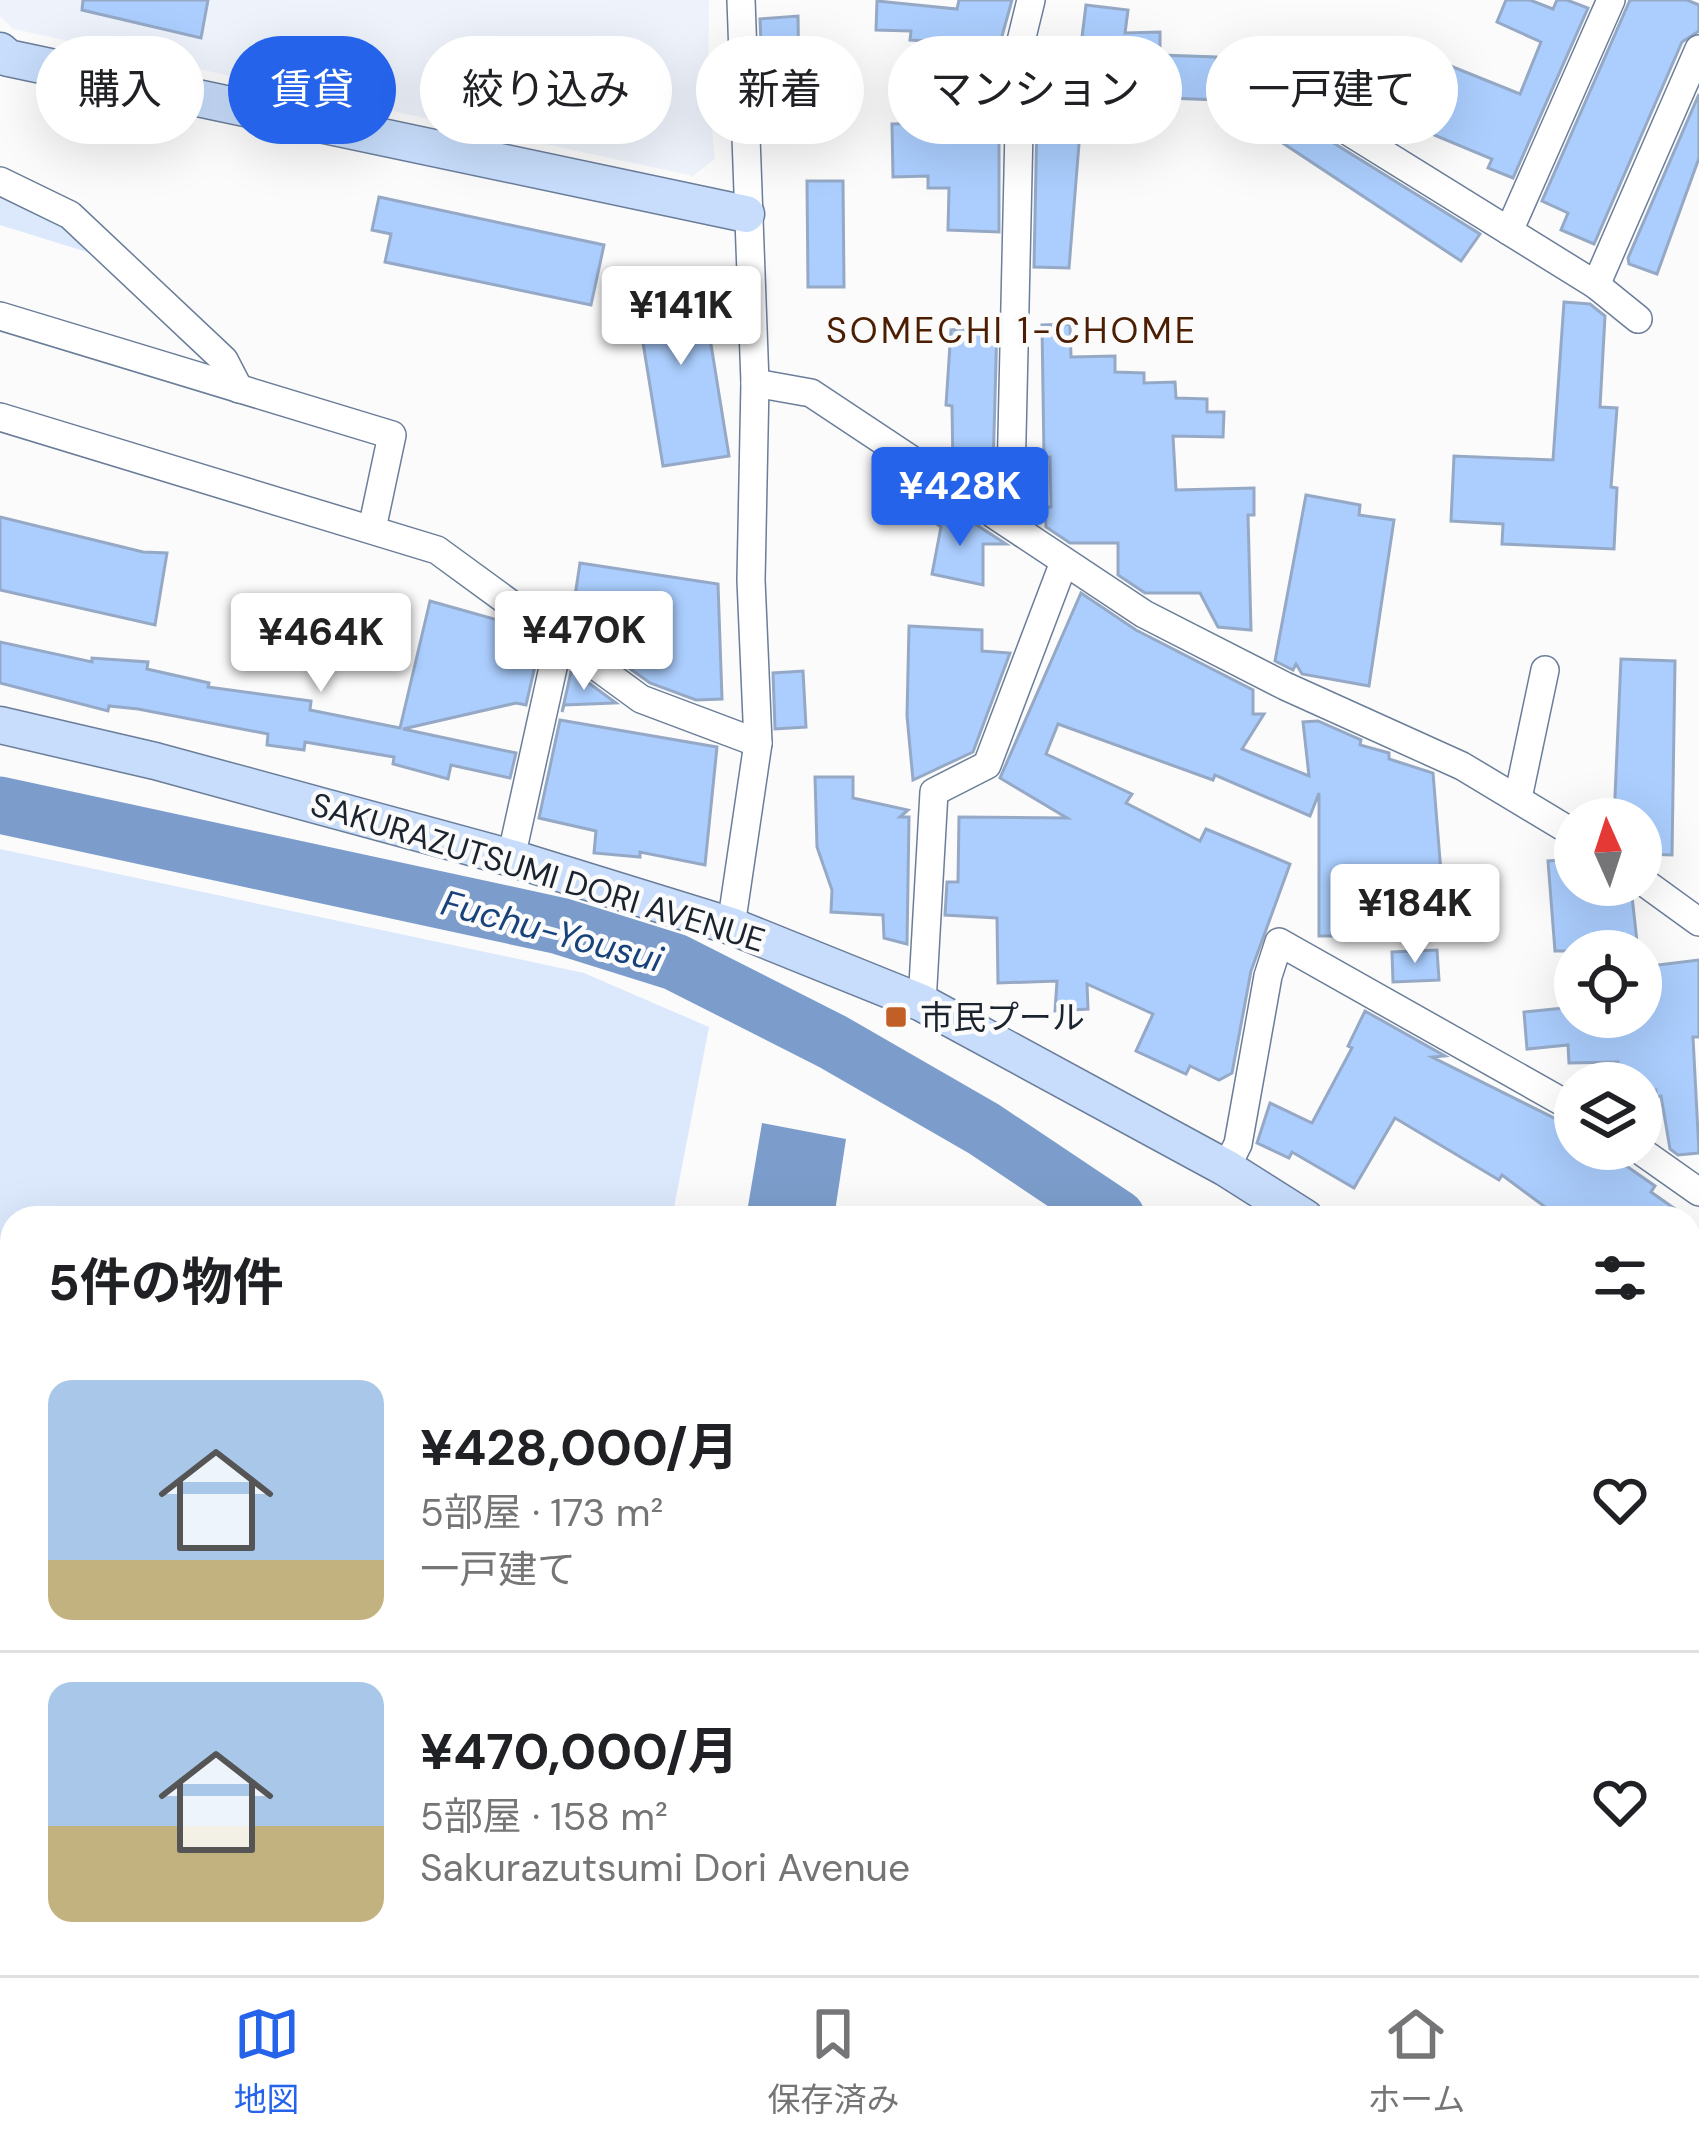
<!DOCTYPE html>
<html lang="ja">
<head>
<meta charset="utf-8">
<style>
	:root { --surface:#fff; --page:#f6f6f6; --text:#202124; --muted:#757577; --line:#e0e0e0; --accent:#2563eb }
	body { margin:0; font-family:"DM Sans","Noto Sans JP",sans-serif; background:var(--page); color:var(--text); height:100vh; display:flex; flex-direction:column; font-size:45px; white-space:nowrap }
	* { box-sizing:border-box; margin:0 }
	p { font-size:39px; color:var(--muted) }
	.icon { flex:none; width:66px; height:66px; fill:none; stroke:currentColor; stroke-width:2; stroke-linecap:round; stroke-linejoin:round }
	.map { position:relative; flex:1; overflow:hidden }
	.drawer { position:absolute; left:0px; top:1206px; width:1701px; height:771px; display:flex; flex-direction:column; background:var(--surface); border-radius:36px 36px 0 0; box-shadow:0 12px 48px #0002 }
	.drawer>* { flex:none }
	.banner { position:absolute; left:36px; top:36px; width:1629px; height:108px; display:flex; gap:24px }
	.needle { width:78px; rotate:357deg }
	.buttons { position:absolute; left:1554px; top:798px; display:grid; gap:24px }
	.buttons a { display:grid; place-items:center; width:108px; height:108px; border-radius:50%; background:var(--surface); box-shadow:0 12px 48px #0002; font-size:60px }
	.price { position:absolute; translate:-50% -102px; padding:0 27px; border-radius:12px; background:#fff; color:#222; font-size:39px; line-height:78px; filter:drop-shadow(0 3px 6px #0008) }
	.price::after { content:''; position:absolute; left:50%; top:72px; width:36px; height:27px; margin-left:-18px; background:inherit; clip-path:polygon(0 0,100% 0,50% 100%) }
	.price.current { background:var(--accent); color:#fff }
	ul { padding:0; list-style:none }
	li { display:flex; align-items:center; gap:36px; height:300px; padding:0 48px }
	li+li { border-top:3px solid var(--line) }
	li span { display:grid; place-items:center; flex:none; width:336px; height:240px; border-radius:24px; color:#555 }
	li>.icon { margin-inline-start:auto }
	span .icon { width:144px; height:144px; fill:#fffc; stroke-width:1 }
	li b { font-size:51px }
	h2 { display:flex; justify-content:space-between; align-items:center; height:144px; padding:0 48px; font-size:51px }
	.chip { padding:0 42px; border-radius:54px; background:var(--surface); box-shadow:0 12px 48px #0002; font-size:42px; line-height:108px }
	.chip.current { background:var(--accent); color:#fff }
	.tabs { display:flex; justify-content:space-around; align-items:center; height:168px; border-top:3px solid var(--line); background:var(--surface); font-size:33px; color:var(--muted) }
	.tabs a { display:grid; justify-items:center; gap:6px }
	.tabs .current { color:var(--accent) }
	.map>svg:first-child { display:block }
	.built { fill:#eef3fb }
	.green { fill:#dce9fc }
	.water { fill:#7c9dcb }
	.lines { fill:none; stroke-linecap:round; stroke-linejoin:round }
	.river { stroke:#7c9dcb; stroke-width:57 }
	.building { fill:#abcefe; stroke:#95a9c6; stroke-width:3 }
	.street-casing { stroke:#6a7d99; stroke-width:30 }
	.secondary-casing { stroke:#6a7d99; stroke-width:39 }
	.street { stroke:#fff; stroke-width:27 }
	.secondary { stroke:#c7ddfb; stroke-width:36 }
	.poi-dot { fill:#c25f26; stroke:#fbfbfb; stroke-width:4.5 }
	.labels { text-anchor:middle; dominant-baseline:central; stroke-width:9; stroke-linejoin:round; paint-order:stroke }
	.street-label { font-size:33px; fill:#1b232e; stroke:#fbfbfb }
	.poi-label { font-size:33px; fill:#1b232e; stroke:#fbfbfb; text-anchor:start }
	.neighbourhood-label { font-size:36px; letter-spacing:3px; fill:#4c1d01; stroke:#fbfbfb }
	.water-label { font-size:36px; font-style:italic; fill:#18427b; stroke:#fbfbfb }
</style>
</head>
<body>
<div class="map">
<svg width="1699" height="1975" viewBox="0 0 1699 1975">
	<rect width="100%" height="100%" fill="#fbfbfb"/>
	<polygon class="built" points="0,0 709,0 708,91 715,159 693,176 13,29 0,16"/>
	<g class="green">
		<polygon points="0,195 63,228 90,253 0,225"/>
		<polygon points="0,849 584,973 709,1027 672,1218 12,1218 12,1626 0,1623"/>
	</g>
	<g class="water">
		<polygon points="762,1123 846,1139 834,1218 746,1218"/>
		<polygon points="0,1817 12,1821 12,1965 397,1965 418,1975 0,1975"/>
	</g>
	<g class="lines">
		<g class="river">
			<polyline points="0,805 560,926 675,962 833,1042 984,1129 1117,1218"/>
			<polyline points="1689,1567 1699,1571"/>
		</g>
	</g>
	<g class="building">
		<polygon points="83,0 208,0 201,38 82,10"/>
		<polygon points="959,0 1012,0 999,47 999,232 948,230 949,188 928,188 928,176 893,177 892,124 930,123 927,41 910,40 911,31 876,30 877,1 957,9"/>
		<polygon points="1506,0 1530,0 1553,9 1557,0 1567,0 1588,8 1513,178 1488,168 1492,159 1355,102 1381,38 1520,94 1541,42 1497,22"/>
		<polygon points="1630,0 1687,0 1699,5 1699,31 1682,42 1594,244 1561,230 1568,213 1542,201"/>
		<polygon points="1086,5 1128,10 1125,33 1160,32 1160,55 1216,57 1215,68 1250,82 1249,113 1219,113 1219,100 1168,98 1169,80 1089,77 1087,70 1078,69"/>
		<polygon points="798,16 799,87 763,99 760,19"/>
		<polygon points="1699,94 1699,158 1657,274 1629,264 1628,258"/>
		<polygon points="1292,101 1300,107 1301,119 1308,127 1480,234 1461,261 1269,134"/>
		<polygon points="1037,116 1081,119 1069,268 1034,267"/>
		<polygon points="807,181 843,181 844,287 808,287"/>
		<polygon points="379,197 604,245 591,305 385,262 391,234 372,230"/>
		<polygon points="699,270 729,456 663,466 633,281"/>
		<polygon points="1564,302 1590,304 1605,316 1600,407 1617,408 1611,487 1617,488 1614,549 1502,544 1503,524 1451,521 1454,456 1553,460"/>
		<polygon points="1070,324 1071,357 1115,356 1115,372 1144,373 1144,383 1175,382 1176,398 1207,399 1207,412 1224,412 1223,437 1173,436 1176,490 1254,488 1254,515 1248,515 1251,630 1218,627 1200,593 1145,593 1118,575 1118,543 1070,543 1046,527 1045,507 1051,507 1050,457 1044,457 1042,325"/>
		<polygon points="997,326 993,469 959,470 953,466 952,406 946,405 951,330"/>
		<polygon points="1306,495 1360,505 1359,515 1394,520 1369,686 1302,674 1296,664 1293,670 1275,661"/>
		<polygon points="918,510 969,520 1006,544 983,544 983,585 932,574 941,527"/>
		<polygon points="0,517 143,552 167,553 155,625 0,590"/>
		<polygon points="580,563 718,584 722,699 696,700 650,683 622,663 637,622 573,609"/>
		<polygon points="1081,593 1136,630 1253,690 1253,714 1264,714 1242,749 1309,776 1303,722 1318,721 1361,740 1360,745 1389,753 1389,759 1433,773 1444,910 1420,911 1419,893 1351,898 1352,936 1319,936 1319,793 1310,816 1215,775 1213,780 1058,724 1046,754 1132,794 1126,803 1200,841 1206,829 1290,864 1251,971 1232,1073 1219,1080 1190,1066 1186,1074 1136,1051 1153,1014 1087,984 1088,1009 1055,1011 1057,981 998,983 997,918 945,915 947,882 958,882 959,817 1067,818 1000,778"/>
		<polygon points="430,601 505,622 532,642 527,665 535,666 526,705 516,703 403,729 516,753 510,778 451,765 448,779 393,764 394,757 305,742 304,750 267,745 268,734 138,709 109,706 108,711 0,683 0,642 92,662 92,658 148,662 147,669 209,683 208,687 311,701 310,710 400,728"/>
		<polygon points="909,626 982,630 982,651 1010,653 973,752 913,780 907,716"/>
		<polygon points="1621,659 1675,661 1672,855 1644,854 1644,819 1614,819"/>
		<polygon points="803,671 806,727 775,729 773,673"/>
		<polygon points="571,672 574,672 616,703 564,705 562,712"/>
		<polygon points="560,720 717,747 705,865 640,852 640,857 594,853 596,831 539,818"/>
		<polygon points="815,777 853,777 853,798 908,810 900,817 909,817 907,944 884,938 883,915 831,912 832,890 817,847"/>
		<polygon points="1575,859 1578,893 1626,889 1632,896 1638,951 1555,951 1548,861"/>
		<polygon points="1437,950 1439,980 1393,982 1392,952"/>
		<polygon points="1699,960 1699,1037 1693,1037 1699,1153 1678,1155 1670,1149 1661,1096 1656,1097 1656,1090 1641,1092 1641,1083 1621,1083 1618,1062 1569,1063 1568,1045 1527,1049 1524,1012 1575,1007 1575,1017 1641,1017 1641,967"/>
		<polygon points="1365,1011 1445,1056 1432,1057 1564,1123 1575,1135 1575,1149 1602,1149 1655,1186 1651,1192 1688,1218 1560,1218 1502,1175 1499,1180 1395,1118 1354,1188 1292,1152 1289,1158 1257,1143 1270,1103 1312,1123 1352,1048 1348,1046"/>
	</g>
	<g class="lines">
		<g class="street-casing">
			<g id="street">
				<polyline points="1317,112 1596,285 1638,319"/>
				<polyline points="0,181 70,215 224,360 239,389"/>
				<polyline points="1509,231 1611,0"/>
				<polyline points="1596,285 1699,49"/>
				<polyline points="0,316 392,435 372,529"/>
				<polyline points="755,383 811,393 1144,614 1285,686 1462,766 1575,834"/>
				<polyline points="0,417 437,550 641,699 758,743"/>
				<polyline points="1010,524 1021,41 1031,0"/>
				<polyline points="1518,798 1545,670"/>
				<polyline points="511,858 560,636"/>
				<polyline points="1641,880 1699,922"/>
				<polyline points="731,926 758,743 751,580 755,383 741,0"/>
				<polyline points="922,1003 934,792 987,765 1064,562"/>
				<polyline points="1638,1149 1699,1192"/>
				<polyline points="1226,1168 1238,1144 1268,976 1279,942 1575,1109"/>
				<polyline points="1689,1676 1699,1678"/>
				<polyline points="1689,1847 1699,1849"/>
				<polyline points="1555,1965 1555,1975"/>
			</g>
		</g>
		<g class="secondary-casing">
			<g id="secondary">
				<polyline points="0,51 8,58 746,214"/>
				<polyline points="0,725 155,761 511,858 731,926 922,1003 1226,1168 1305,1218"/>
				<polyline points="1689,1471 1699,1478"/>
			</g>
		</g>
		<use href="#street" class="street"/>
		<use href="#secondary" class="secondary"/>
	</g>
	<rect class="poi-dot" x="884" y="1005" width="24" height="24" rx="6"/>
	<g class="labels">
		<g class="street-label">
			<text transform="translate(538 872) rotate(17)">SAKURAZUTSUMI DORI AVENUE</text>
		</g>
		<g class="poi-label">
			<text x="920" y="1017">市民プール</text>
		</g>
		<g class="neighbourhood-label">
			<text x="1012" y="330">SOMECHI 1-CHOME</text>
		</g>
		<g class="water-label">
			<text transform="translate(552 931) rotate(15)">Fuchu-Yousui</text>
		</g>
	</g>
</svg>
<div class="buttons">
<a><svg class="needle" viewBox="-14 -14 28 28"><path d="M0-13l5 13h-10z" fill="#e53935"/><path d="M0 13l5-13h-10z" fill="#757577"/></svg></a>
<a><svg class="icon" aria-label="locate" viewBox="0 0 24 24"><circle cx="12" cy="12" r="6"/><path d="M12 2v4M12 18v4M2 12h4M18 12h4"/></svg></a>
<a><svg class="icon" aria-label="layers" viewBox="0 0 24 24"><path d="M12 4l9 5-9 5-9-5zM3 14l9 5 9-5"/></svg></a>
</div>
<b class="price" style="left:681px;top:368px">¥141K</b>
<b class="price current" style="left:960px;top:549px">¥428K</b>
<b class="price" style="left:584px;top:693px">¥470K</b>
<b class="price" style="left:321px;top:695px">¥464K</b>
<b class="price" style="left:1415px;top:966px">¥184K</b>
<div class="banner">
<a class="chip">購入</a>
<a class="chip current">賃貸</a>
<a class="chip">絞り込み</a>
<a class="chip">新着</a>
<a class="chip">マンション</a>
<a class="chip">一戸建て</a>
</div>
<section class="drawer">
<h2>5件の物件<svg class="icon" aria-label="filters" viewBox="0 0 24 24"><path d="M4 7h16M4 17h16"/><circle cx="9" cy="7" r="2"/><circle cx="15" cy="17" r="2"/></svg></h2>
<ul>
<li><span style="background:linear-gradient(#a9c7e8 75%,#c2b280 0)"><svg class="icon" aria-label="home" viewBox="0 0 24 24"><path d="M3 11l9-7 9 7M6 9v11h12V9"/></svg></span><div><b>¥428,000/月</b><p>5部屋 · 173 m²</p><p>一戸建て</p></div><svg class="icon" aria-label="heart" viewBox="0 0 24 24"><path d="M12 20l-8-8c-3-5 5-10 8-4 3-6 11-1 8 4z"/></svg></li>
<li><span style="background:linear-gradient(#a9c7e8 60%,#c2b280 0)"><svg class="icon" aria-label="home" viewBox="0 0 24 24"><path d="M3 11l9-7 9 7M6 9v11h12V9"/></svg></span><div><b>¥470,000/月</b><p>5部屋 · 158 m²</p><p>Sakurazutsumi Dori Avenue</p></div><svg class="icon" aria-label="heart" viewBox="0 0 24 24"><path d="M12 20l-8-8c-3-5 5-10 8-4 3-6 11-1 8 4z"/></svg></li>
</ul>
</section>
</div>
<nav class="tabs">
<a class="current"><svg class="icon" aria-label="map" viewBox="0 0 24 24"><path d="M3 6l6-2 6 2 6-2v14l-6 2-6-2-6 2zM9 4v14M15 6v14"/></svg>地図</a>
<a><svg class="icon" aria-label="saved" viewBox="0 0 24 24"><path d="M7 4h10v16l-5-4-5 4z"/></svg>保存済み</a>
<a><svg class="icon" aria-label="home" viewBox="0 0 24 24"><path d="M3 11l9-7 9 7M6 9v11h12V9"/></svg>ホーム</a>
</nav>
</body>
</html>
